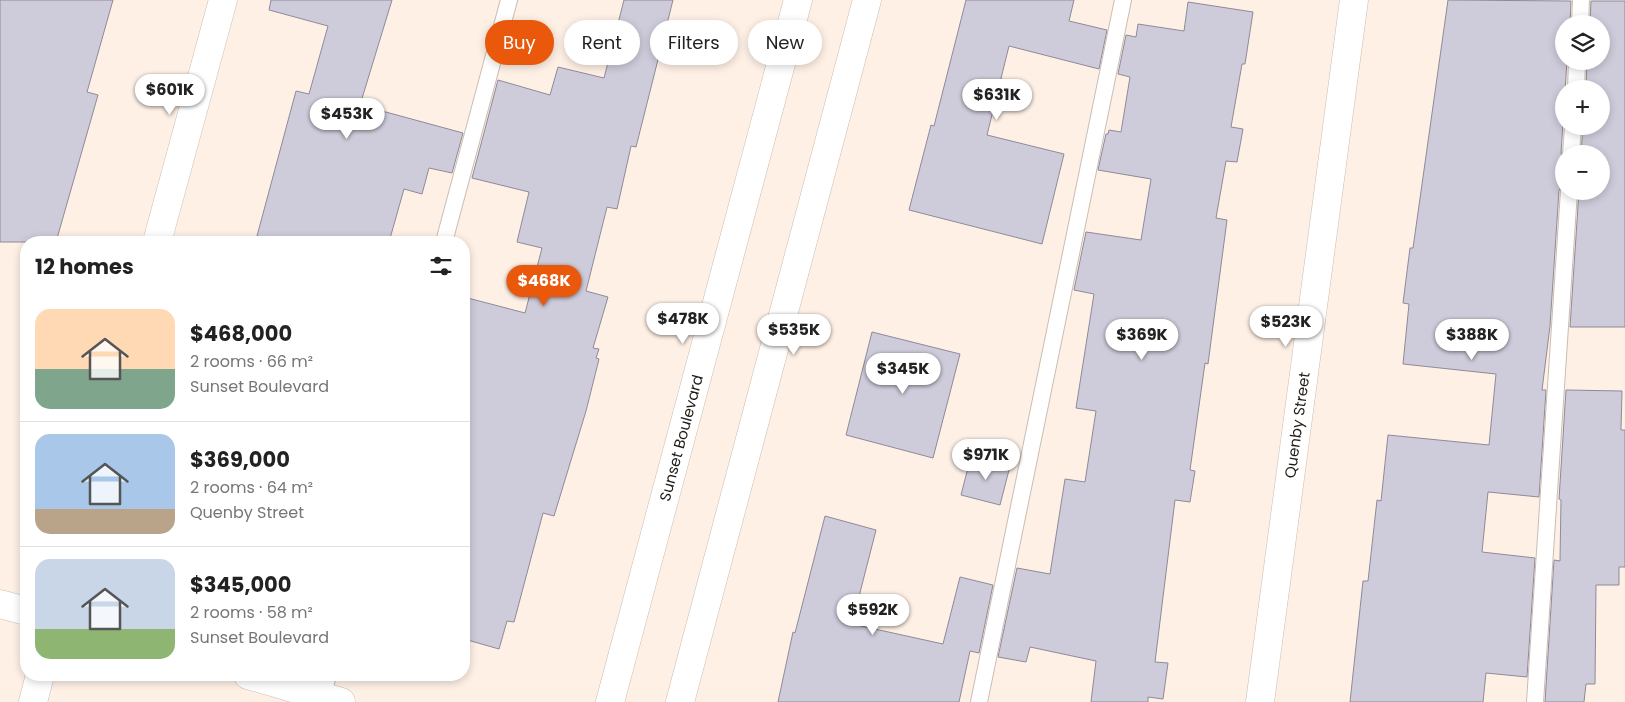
<!DOCTYPE html>
<html lang="en">
<head>
<meta charset="utf-8">
<style>
	:root { --surface:#fff; --page:#f2f2f2; --text:#222; --muted:#767676; --line:#e0e0e0; --accent:#ea580c }
	body { margin:0; font-family:Poppins,sans-serif; background:var(--page); color:var(--text); height:100vh; display:flex; flex-direction:column; font-size:19px; white-space:nowrap }
	* { box-sizing:border-box; margin:0 }
	p { font-size:16px; color:var(--muted) }
	.icon { flex:none; width:28px; height:28px; fill:none; stroke:currentColor; stroke-width:2; stroke-linecap:round; stroke-linejoin:round }
	.map { position:relative; flex:1; overflow:hidden }
	.panel { position:absolute; left:20px; top:236px; width:450px; height:445px; display:flex; flex-direction:column; background:var(--surface); border-radius:20px; box-shadow:0 2px 8px #0003 }
	.panel>* { flex:none }
	.hud { position:absolute; left:485px; top:20px; width:475px; height:45px; display:flex; gap:10px }
	.controls { position:absolute; left:1555px; top:15px; display:grid; gap:10px }
	.controls a { display:grid; place-items:center; width:55px; height:55px; border-radius:50%; background:var(--surface); box-shadow:0 2px 8px #0003; font-size:25px }
	.price { position:absolute; translate:-50% -42px; padding:0 11px; border-radius:18px; background:#fff; color:#222; font-size:16px; line-height:32px; filter:drop-shadow(0 1px 2px #0008) }
	.price::after { content:''; position:absolute; left:50%; top:30px; width:15px; height:11px; margin-left:-8px; background:inherit; clip-path:polygon(0 0,100% 0,50% 100%) }
	.price.current { background:var(--accent); color:#fff }
	ul { padding:0; list-style:none }
	li { display:flex; align-items:center; gap:15px; height:125px; padding:0 15px }
	li+li { border-top:1px solid var(--line) }
	li span { display:grid; place-items:center; flex:none; width:140px; height:100px; border-radius:15px; color:#555 }
	li>.icon { margin-inline-start:auto }
	span .icon { width:60px; height:60px; fill:#fffc; stroke-width:1 }
	li b { font-size:21px }
	h2 { display:flex; justify-content:space-between; align-items:center; height:60px; padding:0 15px; font-size:21px }
	.pill { padding:0 18px; border-radius:22px; background:var(--surface); box-shadow:0 2px 8px #0003; font-size:18px; line-height:45px }
	.pill.current { background:var(--accent); color:#fff }
	.map>svg:first-child { display:block }
	.building { fill:#cecbda; stroke:#8e8a99 }
	.lines { fill:none; stroke-linecap:round; stroke-linejoin:round }
	.service-casing { stroke:#cabdb2; stroke-width:18 }
	.minor-casing { stroke:#cabdb2; stroke-width:29 }
	.tertiary-casing { stroke:#cabdb2; stroke-width:29 }
	.secondary-casing { stroke:#cabdb2; stroke-width:29 }
	.service { stroke:#fff; stroke-width:16 }
	.minor { stroke:#fff; stroke-width:28 }
	.tertiary { stroke:#fff; stroke-width:28 }
	.secondary { stroke:#fff; stroke-width:28 }
	.labels { text-anchor:middle; dominant-baseline:central; stroke-width:4.5; stroke-linejoin:round; paint-order:stroke }
	.street-label { font-size:15px; fill:#201c17; stroke:#fff }
</style>
</head>
<body>
<div class="map">
<svg width="1625" height="702" viewBox="0 0 1625 702">
	<rect width="100%" height="100%" fill="#fef0e5"/>
	<g class="building">
		<polygon points="0,0 113,0 87,92 98,95 56,242 0,242"/>
		<polygon points="271,0 392,0 360,105 463,133 452,173 429,168 422,194 404,189 389,242 279,242 257,236 296,91 309,94 328,26 269,10"/>
		<polygon points="624,0 673,0 636,147 631,146 617,209 607,207 586,291 608,297 593,348 599,349 596,358 599,359 586,411 554,516 543,513 514,622 507,621 499,649 464,639 464,297 525,313 542,248 517,242 529,192 472,178 498,80 550,95 558,67 604,78"/>
		<polygon points="966,0 1074,0 1069,21 1107,30 1099,69 1009,46 987,135 1064,154 1042,244 909,210 931,125 934,126"/>
		<polygon points="1448,0 1571,1 1570,24 1564,24 1564,61 1567,61 1561,153 1564,160 1564,183 1559,190 1550,326 1542,390 1546,390 1539,497 1488,492 1482,552 1535,558 1527,677 1486,673 1483,702 1350,702 1363,581 1368,581 1377,500 1381,501 1388,435 1489,445 1496,374 1403,364 1409,304 1403,303 1410,248 1413,248"/>
		<polygon points="1591,1 1625,1 1625,327 1570,327 1579,191 1601,191 1601,154 1581,154 1583,126 1601,126 1601,89 1586,89 1587,61 1601,61 1601,24 1590,24"/>
		<polygon points="1188,2 1253,12 1245,64 1242,64 1231,127 1243,129 1237,162 1226,161 1216,218 1227,220 1208,364 1205,363 1190,470 1195,471 1190,502 1175,500 1155,662 1168,663 1163,699 1148,697 1148,702 1091,702 1096,661 1030,647 1026,662 998,657 1017,568 1050,574 1065,479 1085,482 1096,411 1076,408 1094,294 1074,290 1086,232 1141,240 1151,179 1098,170 1106,134 1108,134 1109,130 1121,132 1130,77 1118,74 1126,35 1136,37 1138,24 1184,31"/>
		<polygon points="872,332 960,354 933,458 846,435"/>
		<polygon points="1566,390 1622,391 1621,430 1625,430 1625,567 1619,567 1619,585 1596,585 1595,684 1586,684 1584,702 1545,702 1554,560 1560,561 1561,500 1559,499"/>
		<polygon points="971,456 1010,466 1000,505 961,495"/>
		<polygon points="825,516 876,530 852,624 943,644 960,577 993,585 979,653 970,651 959,702 778,702 793,632 795,633"/>
	</g>
	<g class="lines">
		<g class="service-casing">
			<g id="service">
				<polyline points="1580,24 1581,0"/>
				<polyline points="1576,89 1577,61"/>
				<polyline points="1571,154 1573,126"/>
				<polyline points="444,242 509,0"/>
				<polyline points="321,702 328,675"/>
				<polyline points="979,702 1123,0"/>
				<polyline points="1535,702 1569,191"/>
			</g>
		</g>
		<g class="minor-casing">
			<g id="minor">
				<polyline points="157,242 223,0"/>
				<polyline points="33,702 40,675"/>
				<polyline points="1260,702 1354,0"/>
			</g>
		</g>
		<g class="tertiary-casing">
			<g id="tertiary">
				<polyline points="610,702 798,0"/>
				<polyline points="680,702 867,0"/>
			</g>
		</g>
		<g class="secondary-casing">
			<g id="secondary">
				<polyline points="0,604 26,611"/>
				<polyline points="248,675 341,702"/>
			</g>
		</g>
		<use href="#service" class="service"/>
		<use href="#minor" class="minor"/>
		<use href="#tertiary" class="tertiary"/>
		<use href="#secondary" class="secondary"/>
	</g>
	<g class="labels">
		<g class="street-label">
			<text transform="translate(1297 425) rotate(-82)">Quenby Street</text>
			<text transform="translate(681 438) rotate(-75)">Sunset Boulevard</text>
		</g>
	</g>
</svg>
<div class="controls">
<a><svg class="icon" aria-label="layers" viewBox="0 0 24 24"><path d="M12 4l9 5-9 5-9-5zM3 14l9 5 9-5"/></svg></a>
<a>+</a>
<a>−</a>
</div>
<b class="price" style="left:170px;top:116px">$601K</b>
<b class="price" style="left:997px;top:121px">$631K</b>
<b class="price" style="left:347px;top:140px">$453K</b>
<b class="price current" style="left:544px;top:307px">$468K</b>
<b class="price" style="left:683px;top:345px">$478K</b>
<b class="price" style="left:1286px;top:348px">$523K</b>
<b class="price" style="left:794px;top:356px">$535K</b>
<b class="price" style="left:1142px;top:361px">$369K</b>
<b class="price" style="left:1472px;top:361px">$388K</b>
<b class="price" style="left:903px;top:395px">$345K</b>
<b class="price" style="left:986px;top:481px">$971K</b>
<b class="price" style="left:873px;top:636px">$592K</b>
<div class="hud">
<a class="pill current">Buy</a>
<a class="pill">Rent</a>
<a class="pill">Filters</a>
<a class="pill">New</a>
</div>
<section class="panel">
<h2>12 homes<svg class="icon" aria-label="filters" viewBox="0 0 24 24"><path d="M4 7h16M4 17h16"/><circle cx="9" cy="7" r="2"/><circle cx="15" cy="17" r="2"/></svg></h2>
<ul>
<li><span style="background:linear-gradient(#ffd9b3 60%,#7fa58c 0)"><svg class="icon" aria-label="home" viewBox="0 0 24 24"><path d="M3 11l9-7 9 7M6 9v11h12V9"/></svg></span><div><b>$468,000</b><p>2 rooms · 66 m²</p><p>Sunset Boulevard</p></div></li>
<li><span style="background:linear-gradient(#a9c7e8 75%,#b9a48a 0)"><svg class="icon" aria-label="home" viewBox="0 0 24 24"><path d="M3 11l9-7 9 7M6 9v11h12V9"/></svg></span><div><b>$369,000</b><p>2 rooms · 64 m²</p><p>Quenby Street</p></div></li>
<li><span style="background:linear-gradient(#c9d6e8 70%,#8fb573 0)"><svg class="icon" aria-label="home" viewBox="0 0 24 24"><path d="M3 11l9-7 9 7M6 9v11h12V9"/></svg></span><div><b>$345,000</b><p>2 rooms · 58 m²</p><p>Sunset Boulevard</p></div></li>
</ul>
</section>
</div>
</body>
</html>
